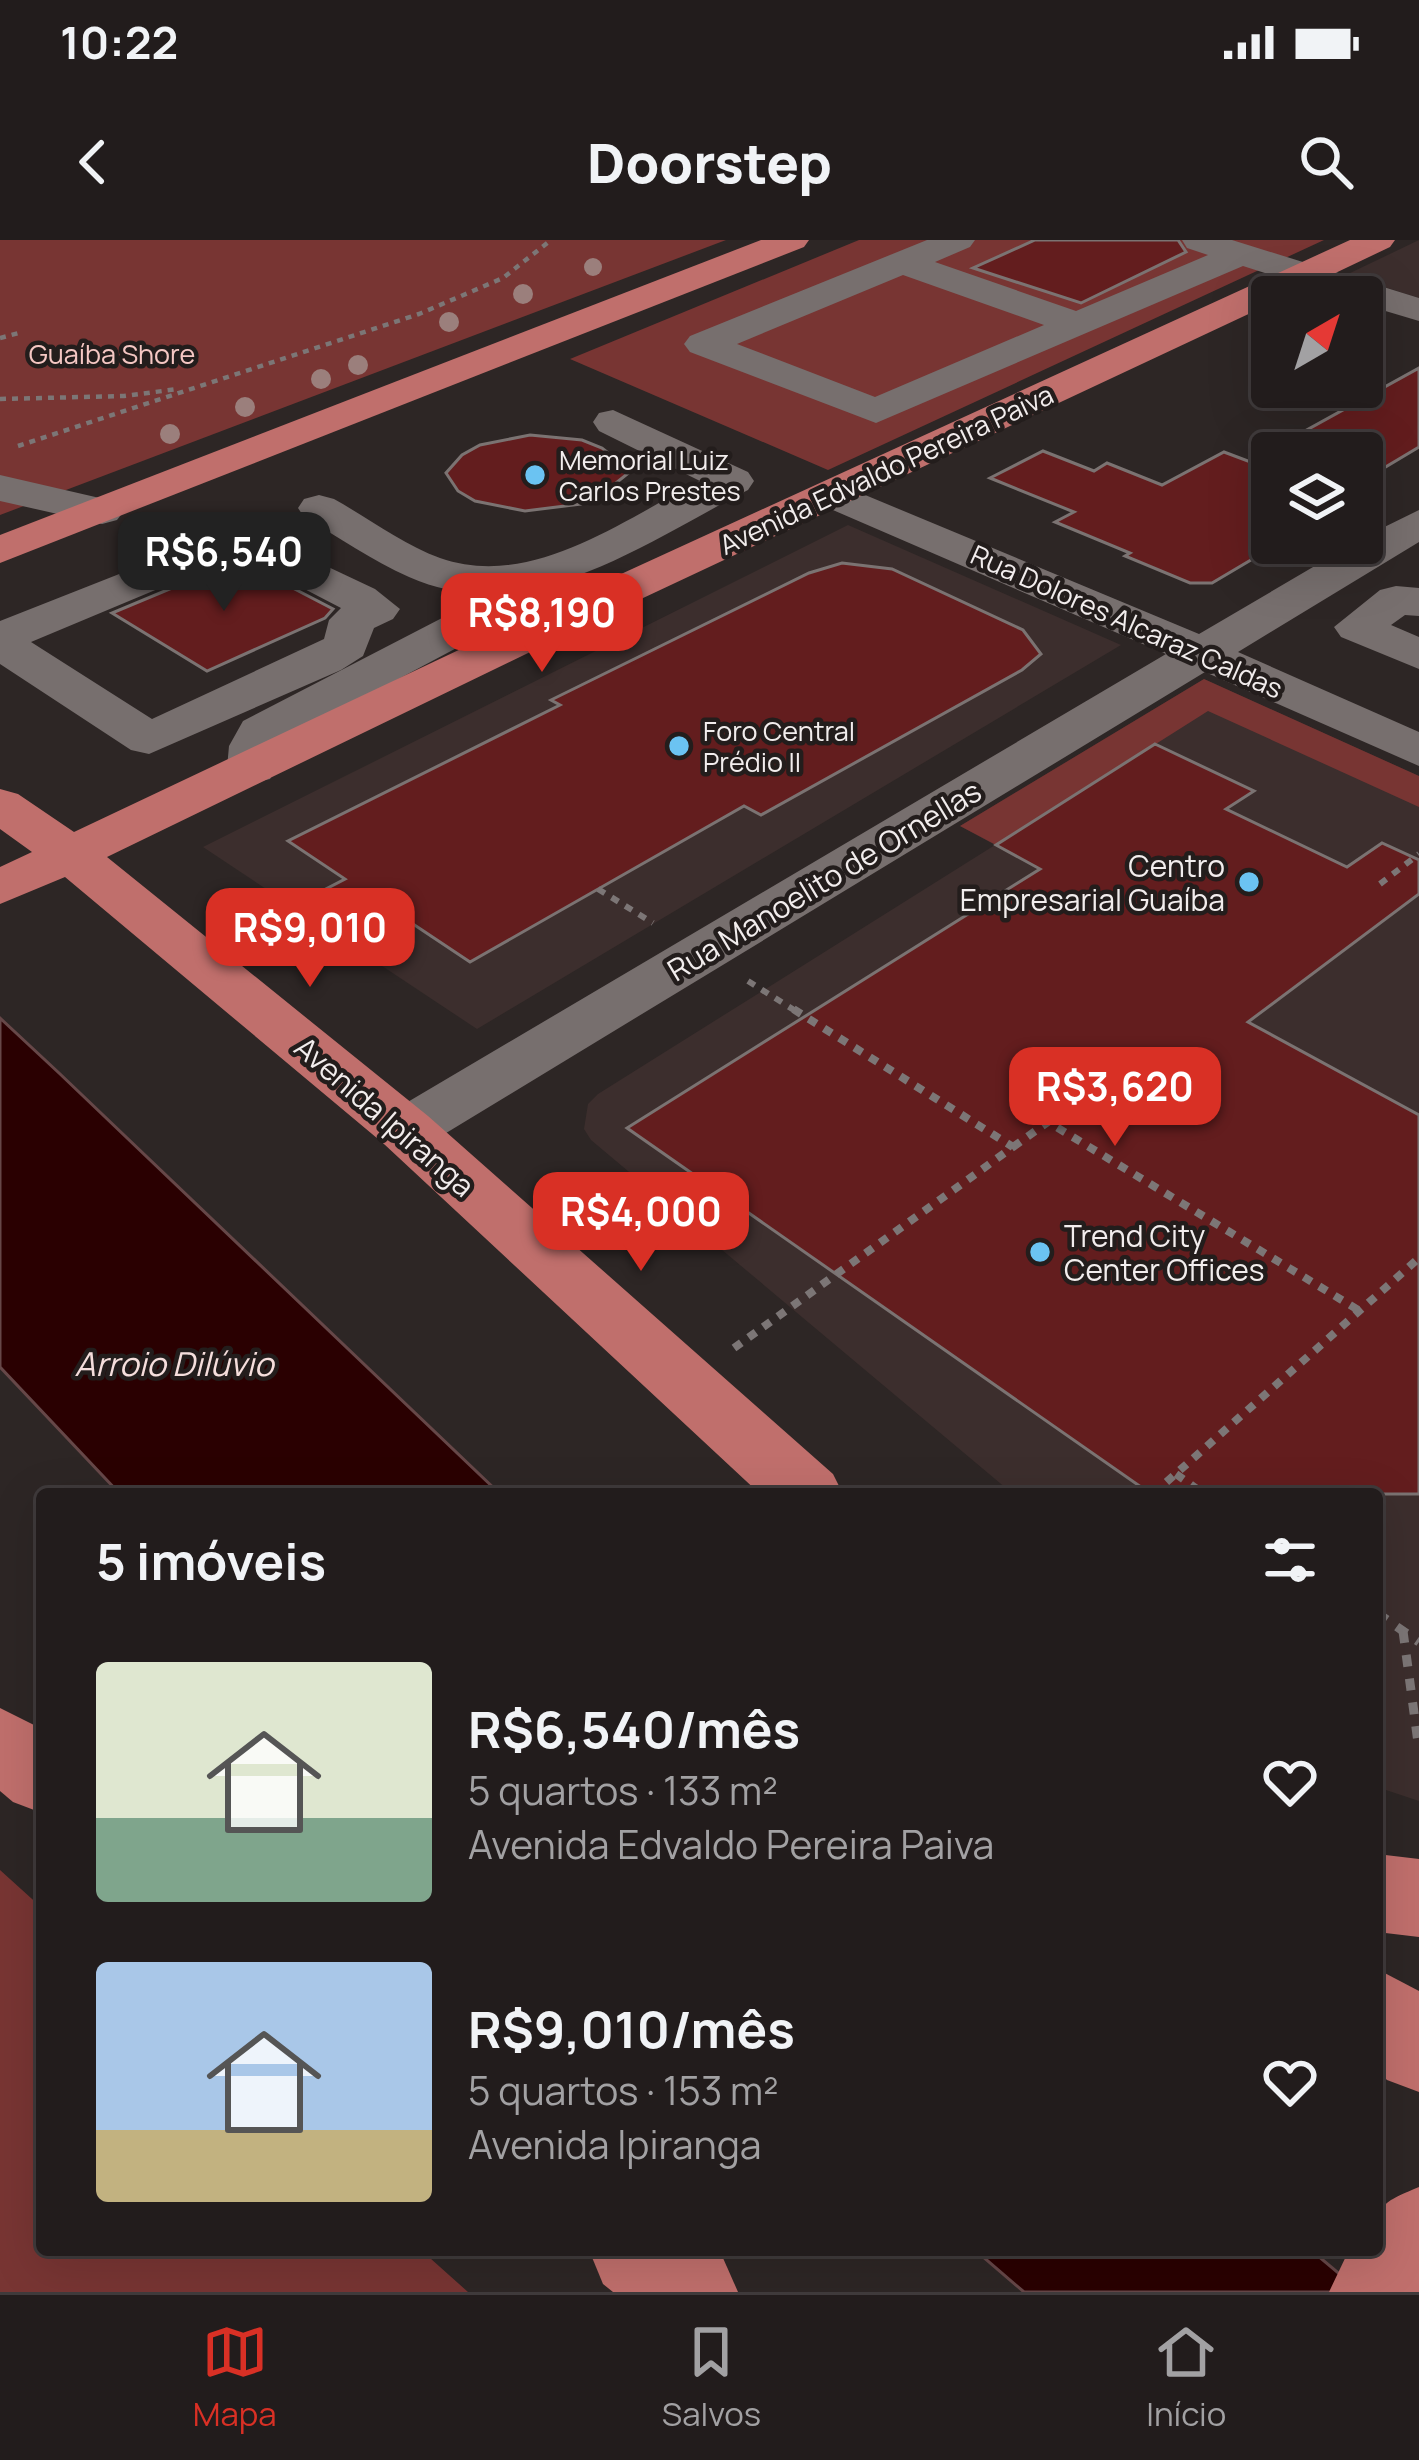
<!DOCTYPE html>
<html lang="pt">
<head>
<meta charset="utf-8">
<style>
	:root { --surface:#221c1c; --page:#2a2525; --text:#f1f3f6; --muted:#a2a1a3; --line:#3f3a3b; --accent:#d93025 }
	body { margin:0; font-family:Manrope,sans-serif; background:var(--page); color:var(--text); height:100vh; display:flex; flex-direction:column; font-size:45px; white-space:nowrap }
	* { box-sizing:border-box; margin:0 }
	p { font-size:39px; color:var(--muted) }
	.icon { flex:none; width:66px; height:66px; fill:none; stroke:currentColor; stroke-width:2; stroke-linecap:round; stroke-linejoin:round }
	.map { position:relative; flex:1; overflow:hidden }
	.drawer { position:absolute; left:36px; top:1248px; width:1347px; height:768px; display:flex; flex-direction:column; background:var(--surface); border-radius:12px; box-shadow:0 12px 48px #0002,0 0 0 3px var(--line) }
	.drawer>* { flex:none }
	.needle { width:78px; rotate:39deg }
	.controls { position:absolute; left:1251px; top:36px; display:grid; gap:24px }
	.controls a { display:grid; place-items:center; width:132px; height:132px; border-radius:12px; background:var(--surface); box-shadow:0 12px 48px #0002,0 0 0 3px var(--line); font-size:60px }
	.price { position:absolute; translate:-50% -102px; padding:0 27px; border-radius:24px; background:var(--accent); color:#fff; font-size:39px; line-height:78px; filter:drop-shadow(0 3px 6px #0008) }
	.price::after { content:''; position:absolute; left:50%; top:72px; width:36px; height:27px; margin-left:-18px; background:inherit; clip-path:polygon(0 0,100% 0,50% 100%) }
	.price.selected { background:#222; color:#fff }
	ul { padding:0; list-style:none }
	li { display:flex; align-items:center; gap:36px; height:300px; padding:0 60px }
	li span { display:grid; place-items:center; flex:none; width:336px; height:240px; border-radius:12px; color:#555 }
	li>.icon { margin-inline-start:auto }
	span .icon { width:144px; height:144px; fill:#fffc; stroke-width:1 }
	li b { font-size:51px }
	h2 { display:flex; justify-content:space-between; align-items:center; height:144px; padding:0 60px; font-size:51px }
	.status { display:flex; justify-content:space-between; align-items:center; height:84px; padding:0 60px; background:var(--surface); direction:ltr }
	.status svg { height:33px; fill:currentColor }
	header { display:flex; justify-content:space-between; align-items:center; height:156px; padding:0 60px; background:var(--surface); font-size:54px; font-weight:800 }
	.menu { display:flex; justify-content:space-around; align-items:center; height:168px; border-top:3px solid var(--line); background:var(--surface); font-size:33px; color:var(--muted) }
	.menu a { display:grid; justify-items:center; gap:6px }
	.menu .selected { color:var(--accent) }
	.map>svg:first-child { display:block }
	.built { fill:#3c2e2d }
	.green { fill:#783533 }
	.water { fill:#2a0001; stroke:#664748; stroke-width:3 }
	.building { fill:#631d1e; stroke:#7b7372; stroke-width:3 }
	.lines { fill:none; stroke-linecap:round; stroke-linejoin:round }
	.path-far3 { stroke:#7c7676; stroke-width:4.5; stroke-dasharray:6 6; stroke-linecap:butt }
	.path-far2 { stroke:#7c7676; stroke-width:6; stroke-dasharray:8 8; stroke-linecap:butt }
	.path-far1 { stroke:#7c7676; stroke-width:8; stroke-dasharray:9 9; stroke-linecap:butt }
	.path { stroke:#7c7676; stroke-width:9; stroke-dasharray:12 12; stroke-linecap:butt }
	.minor { fill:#776f6e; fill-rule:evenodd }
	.major { fill:#c06f6c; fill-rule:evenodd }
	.tree { fill:#9b7f7c }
	.poi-dot { fill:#6bc3f2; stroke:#231d1c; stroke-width:4.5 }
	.labels { text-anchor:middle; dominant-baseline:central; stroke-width:9; stroke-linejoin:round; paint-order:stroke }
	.far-park-label { font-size:27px; fill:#f5c7c3; stroke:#231d1c }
	.far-poi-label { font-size:27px; fill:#f2eded; stroke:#231d1c; text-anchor:start }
	.far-street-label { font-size:27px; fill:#f2eded; stroke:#231d1c }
	.poi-label { font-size:30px; fill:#f2eded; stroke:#231d1c; text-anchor:end }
	.street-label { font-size:30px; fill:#f2eded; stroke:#231d1c }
	.water-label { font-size:33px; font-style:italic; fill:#f5dedc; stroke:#231d1c }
</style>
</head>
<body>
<div class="status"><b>10:22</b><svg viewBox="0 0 49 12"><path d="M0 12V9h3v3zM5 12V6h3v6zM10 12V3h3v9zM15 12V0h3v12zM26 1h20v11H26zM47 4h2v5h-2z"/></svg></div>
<header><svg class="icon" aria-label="back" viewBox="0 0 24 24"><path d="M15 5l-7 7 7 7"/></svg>Doorstep<svg class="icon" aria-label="search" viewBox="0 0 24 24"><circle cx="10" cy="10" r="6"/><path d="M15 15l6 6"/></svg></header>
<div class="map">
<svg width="1419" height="2052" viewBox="0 0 1419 2052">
	<rect width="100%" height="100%" fill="#2d2625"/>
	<g class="built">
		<polygon points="1419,0 1419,58 1346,35"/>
		<polygon points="848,285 1121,405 477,789 203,607"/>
		<polygon points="1204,439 1419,536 1419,1561 1377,1547 1377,1254 1013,1254 591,900 584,889 588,864 598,854 995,605 960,586"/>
	</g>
	<g class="green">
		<polygon points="0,0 726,0 0,275"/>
		<polygon points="859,0 1324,0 828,230 570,119"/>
		<polygon points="1204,439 1419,536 1419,567 1208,471 996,605 960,586"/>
		<polygon points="0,1630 42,1668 42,2010 421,2010 468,2052 0,2052"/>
	</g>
	<g class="water">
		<polygon points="0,778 59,833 500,1254 120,1254 0,1127"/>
		<polygon points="975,2010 1311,2010 1361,2052 1024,2052"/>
	</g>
	<g class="building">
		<polygon points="1035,0 1178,0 1186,12 1081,63 973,28"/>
		<polygon points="1419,128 1419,207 1362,241 1362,213 1265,213"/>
		<polygon points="530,195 582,200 602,208 631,231 601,255 581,264 525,271 475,261 458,251 446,233 462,215 480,205"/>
		<polygon points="1043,211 1094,231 1107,223 1162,245 1224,212 1272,230 1272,293 1259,301 1273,307 1212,343 1190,343 1125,316 1130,313 1055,282 1074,272 990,238"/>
		<polygon points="239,320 333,369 325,378 207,431 112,373"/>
		<polygon points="842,323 892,329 1023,390 1041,414 1022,430 761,575 744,566 470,722 407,680 388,690 326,649 345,639 288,601 560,465 551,460 809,333"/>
		<polygon points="1155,504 1254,551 1226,569 1347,627 1382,603 1419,620 1419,654 1248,782 1419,875 1419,1254 1151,1254 627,888 1040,629 996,605"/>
	</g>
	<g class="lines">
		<g class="path-far3">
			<polyline points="0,98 19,93"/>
			<polyline points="0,159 124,156 178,149"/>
			<polyline points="18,206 419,74 503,38 551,0"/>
		</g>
		<g class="path-far2">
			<polyline points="1380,644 1419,614"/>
			<polyline points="598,649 653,683"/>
			<polyline points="748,741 794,770"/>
		</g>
		<g class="path-far1">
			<polyline points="1013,907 1048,882 1360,1071"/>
			<polyline points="734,1108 1013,907 790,767"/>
			<polyline points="1176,1234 1204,1254"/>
			<polyline points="1153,1254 1419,1018"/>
		</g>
		<g class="path">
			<polyline points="1377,1373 1419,1402"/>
			<polyline points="1403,1391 1419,1510"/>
		</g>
		<g class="minor">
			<path d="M927,0H975L970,7L935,22L1076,71L1208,15L1187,8L1182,0H1232L1419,58V81L1362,64V57H1340L1243,26L876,183L690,112L684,104L690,96ZM903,35L1044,85L875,157L737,104Z"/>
			<path d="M613,170L748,232L754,241L748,250C646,302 528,390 409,337C373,321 338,297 304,277L298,268L304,259L319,255L334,259C368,278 404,305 440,318C532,350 622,280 700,241L599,191L593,182L599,173Z"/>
			<polygon points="0,235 117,262 124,271 117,280 102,284 0,261"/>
			<polygon points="834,242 1199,394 1354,303 1362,303 1362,298 1419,270 1419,302 1238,412 1419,492 1419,526 1205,432 428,904 406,911 384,904 375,890 384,876 1166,414 819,264 813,255 819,246"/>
			<path d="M241,286L375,349L400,369L393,379L374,388L363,416L341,430L149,514L131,510L0,424V381ZM239,315L341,368L329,380L324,399L152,479L31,402Z"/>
			<polygon points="1396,346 1419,348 1419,376 1405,375 1391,385 1419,397 1419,429 1341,397 1334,387 1380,350"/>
			<polygon points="554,357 570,361 577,371 570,381 496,387 282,501 277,528 270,539 252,543 234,539 227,528 229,506 243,481 471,363"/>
		</g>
		<g class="major">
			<polygon points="761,0 809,0 804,7 0,323 0,295"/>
			<polygon points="1350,0 1395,0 1390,7 1285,57 1272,57 1272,63 592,382 107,617 428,876 833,1234 843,1254 760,1254 384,904 65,637 0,664 0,627 32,612 0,589 0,549 18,554 74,592 560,362"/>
			<polygon points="0,1468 42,1489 42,1573 13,1562 0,1551"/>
			<polygon points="1377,1614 1419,1619 1419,1697 1377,1692"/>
			<polygon points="1377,1729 1419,1751 1419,1852 1387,1840 1377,1830"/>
			<path d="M1419,1947V2052H1329L1349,2010H1377C1377,1965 1378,1964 1419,1947Z"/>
			<polygon points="589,2010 714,2010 723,2018 738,2052 613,2052 603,2044"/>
		</g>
	</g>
	<g class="tree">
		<circle cx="593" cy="27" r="9"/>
		<circle cx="523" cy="54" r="10"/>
		<circle cx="449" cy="82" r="10"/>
		<circle cx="358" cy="125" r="10"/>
		<circle cx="321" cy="139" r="10"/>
		<circle cx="245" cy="167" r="10"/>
		<circle cx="170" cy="194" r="10"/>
	</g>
	<g class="poi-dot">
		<circle cx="535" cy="235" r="12"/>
		<circle cx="679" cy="506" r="12"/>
		<circle cx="1249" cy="642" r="12"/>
		<circle cx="1040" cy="1012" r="12"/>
	</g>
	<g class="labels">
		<g class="far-park-label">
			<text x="112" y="113">Guaíba Shore</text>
		</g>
		<g class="far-poi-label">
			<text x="559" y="219">Memorial Luiz<tspan x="559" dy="31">Carlos Prestes</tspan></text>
			<text x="703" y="490">Foro Central<tspan x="703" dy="31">Prédio II</tspan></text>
		</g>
		<g class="far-street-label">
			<text transform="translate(886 229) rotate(-25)">Avenida Edvaldo Pereira Paiva</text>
			<text transform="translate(1127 381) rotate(24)">Rua Dolores Alcaraz Caldas</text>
		</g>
		<g class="poi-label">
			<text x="1225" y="625">Centro<tspan x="1225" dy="34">Empresarial Guaíba</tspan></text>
			<text x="1064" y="995" text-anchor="start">Trend City<tspan x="1064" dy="34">Center Offices</tspan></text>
		</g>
		<g class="street-label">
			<text transform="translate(824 640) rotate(-31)">Rua Manoelito de Ornellas</text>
			<text transform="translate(385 876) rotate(41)">Avenida Ipiranga</text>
		</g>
		<g class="water-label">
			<text x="174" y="1123">Arroio Dilúvio</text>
		</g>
	</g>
</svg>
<div class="controls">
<a><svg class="needle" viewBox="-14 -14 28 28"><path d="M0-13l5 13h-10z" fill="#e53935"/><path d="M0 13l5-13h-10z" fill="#a2a1a3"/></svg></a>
<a><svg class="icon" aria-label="layers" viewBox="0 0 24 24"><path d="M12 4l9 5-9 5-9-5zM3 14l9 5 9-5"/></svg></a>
</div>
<b class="price selected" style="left:224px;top:374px">R$6,540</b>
<b class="price" style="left:542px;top:435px">R$8,190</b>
<b class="price" style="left:310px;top:750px">R$9,010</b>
<b class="price" style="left:1115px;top:909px">R$3,620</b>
<b class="price" style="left:641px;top:1034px">R$4,000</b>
<section class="drawer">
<h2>5 imóveis<svg class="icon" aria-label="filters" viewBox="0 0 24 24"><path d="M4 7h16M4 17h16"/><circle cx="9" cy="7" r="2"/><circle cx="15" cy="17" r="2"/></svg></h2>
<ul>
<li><span style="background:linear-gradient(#dfe7d0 65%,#7fa58c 0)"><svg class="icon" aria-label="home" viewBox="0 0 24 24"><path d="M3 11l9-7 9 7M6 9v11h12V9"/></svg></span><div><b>R$6,540/mês</b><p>5 quartos · 133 m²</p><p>Avenida Edvaldo Pereira Paiva</p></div><svg class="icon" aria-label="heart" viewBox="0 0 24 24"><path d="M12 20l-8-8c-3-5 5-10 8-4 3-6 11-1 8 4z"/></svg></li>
<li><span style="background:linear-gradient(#a9c7e8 70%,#c2b280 0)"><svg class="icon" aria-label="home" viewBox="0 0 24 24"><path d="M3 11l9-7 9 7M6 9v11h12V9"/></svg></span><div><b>R$9,010/mês</b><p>5 quartos · 153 m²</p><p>Avenida Ipiranga</p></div><svg class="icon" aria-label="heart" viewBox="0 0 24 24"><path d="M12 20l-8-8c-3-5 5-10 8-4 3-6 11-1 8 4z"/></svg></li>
</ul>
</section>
</div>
<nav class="menu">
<a class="selected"><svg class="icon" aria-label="map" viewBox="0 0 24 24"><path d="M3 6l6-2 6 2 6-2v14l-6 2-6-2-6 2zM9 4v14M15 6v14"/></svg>Mapa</a>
<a><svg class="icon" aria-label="saved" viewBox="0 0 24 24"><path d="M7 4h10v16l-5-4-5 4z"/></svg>Salvos</a>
<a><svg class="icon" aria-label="home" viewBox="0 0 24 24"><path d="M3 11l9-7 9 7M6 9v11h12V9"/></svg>Início</a>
</nav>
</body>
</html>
